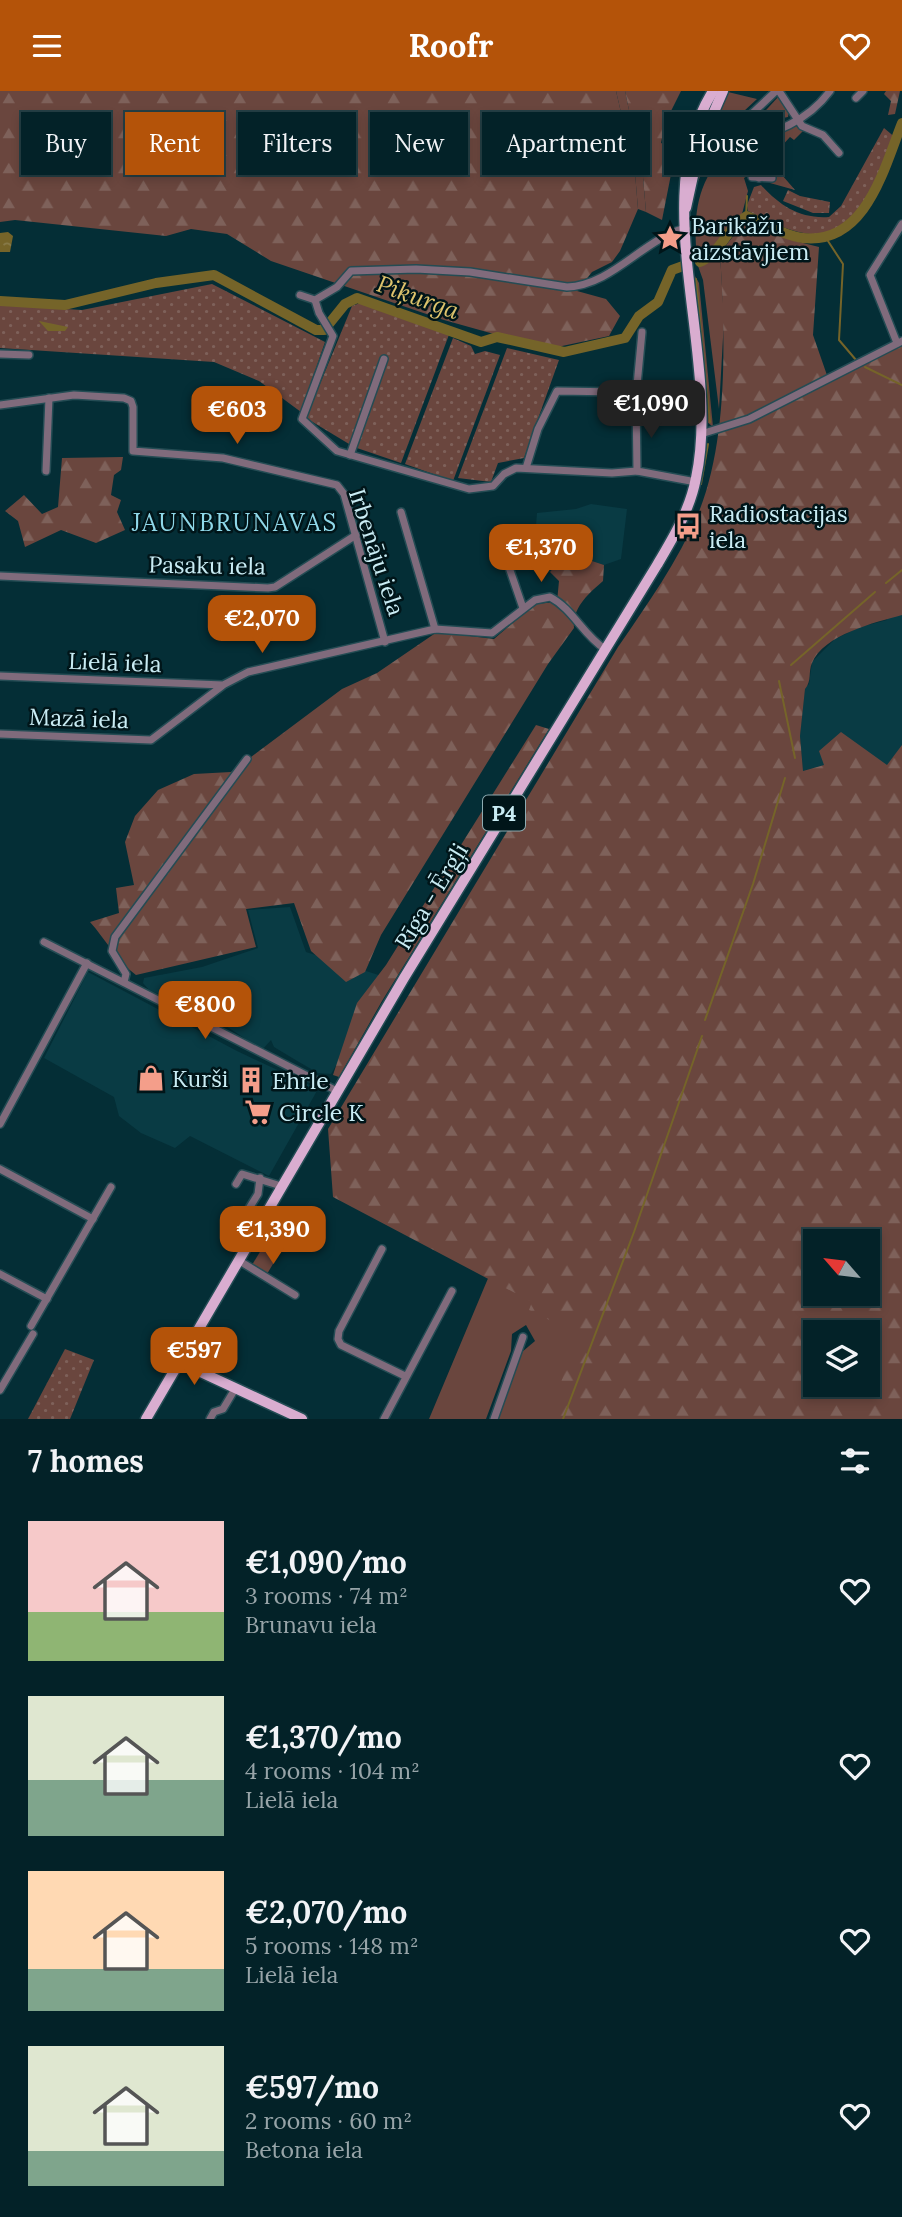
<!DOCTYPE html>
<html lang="en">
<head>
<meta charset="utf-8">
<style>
	:root { --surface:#032228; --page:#0d2a30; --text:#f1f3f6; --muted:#97a4a8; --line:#243f45; --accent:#b45309 }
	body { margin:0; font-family:Lora,serif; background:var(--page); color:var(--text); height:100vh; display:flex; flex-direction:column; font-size:26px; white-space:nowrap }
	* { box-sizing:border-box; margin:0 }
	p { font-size:23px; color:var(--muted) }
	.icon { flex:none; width:38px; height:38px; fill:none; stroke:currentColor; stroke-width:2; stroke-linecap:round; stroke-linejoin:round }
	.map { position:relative; height:1328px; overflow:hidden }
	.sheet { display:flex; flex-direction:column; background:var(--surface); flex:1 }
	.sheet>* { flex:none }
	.banner { position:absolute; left:21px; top:21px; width:861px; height:63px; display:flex; gap:14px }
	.needle { width:46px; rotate:298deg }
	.buttons { position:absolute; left:803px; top:1138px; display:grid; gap:14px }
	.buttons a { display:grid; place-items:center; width:77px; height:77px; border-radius:0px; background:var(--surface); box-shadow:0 4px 10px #0003,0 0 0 2px var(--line); font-size:35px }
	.price { position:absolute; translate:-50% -60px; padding:0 16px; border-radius:14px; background:var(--accent); color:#fff; font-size:23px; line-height:46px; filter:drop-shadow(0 2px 4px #0008) }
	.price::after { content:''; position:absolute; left:50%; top:42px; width:21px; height:16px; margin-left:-10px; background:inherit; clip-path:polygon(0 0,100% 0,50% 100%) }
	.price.active { background:#222; color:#fff }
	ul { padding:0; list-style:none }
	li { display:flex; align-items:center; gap:21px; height:175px; padding:0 28px }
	li span { display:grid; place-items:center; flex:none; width:196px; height:140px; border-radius:0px; color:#555 }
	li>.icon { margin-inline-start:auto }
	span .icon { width:84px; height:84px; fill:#fffc; stroke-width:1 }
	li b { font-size:30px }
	h2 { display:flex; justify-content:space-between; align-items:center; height:84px; padding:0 28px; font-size:30px }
	.tag { padding:0 24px; border-radius:0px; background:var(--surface); box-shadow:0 4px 10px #0003,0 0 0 2px var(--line); font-size:24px; line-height:63px }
	.tag.active { background:var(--accent); color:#fff }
	header { display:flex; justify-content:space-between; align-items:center; height:91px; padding:0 28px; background:var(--accent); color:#fff; font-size:32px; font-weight:700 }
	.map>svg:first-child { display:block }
	.built { fill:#093b44 }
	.grass { fill:#6a463e }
	.forest { fill:url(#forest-firs); fill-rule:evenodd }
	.garden { fill:url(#garden-dots) }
	.water { fill:url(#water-ripples) }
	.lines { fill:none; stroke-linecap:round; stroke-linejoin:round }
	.stream { stroke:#756429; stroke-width:2 }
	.river { stroke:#756429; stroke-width:10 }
	.minor-casing { stroke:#244c54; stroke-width:10 }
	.major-casing { stroke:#244c54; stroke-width:13 }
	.minor { stroke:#806b7c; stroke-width:7 }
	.major { stroke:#d9add0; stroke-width:10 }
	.labels { text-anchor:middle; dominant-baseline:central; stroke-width:5; stroke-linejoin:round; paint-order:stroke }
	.shield { fill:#001519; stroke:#8dacb2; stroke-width:2 }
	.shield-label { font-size:21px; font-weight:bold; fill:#c9ecf4 }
	.poi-label { font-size:23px; fill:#c9ecf4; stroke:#001519; text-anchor:start }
	.street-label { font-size:23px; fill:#c9ecf4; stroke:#001519 }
	.water-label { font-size:24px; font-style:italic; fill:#ddc36c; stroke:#001519 }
	.neighbourhood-label { font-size:24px; letter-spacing:2px; fill:#8fd8e9; stroke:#001519 }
</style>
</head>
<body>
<header><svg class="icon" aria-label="menu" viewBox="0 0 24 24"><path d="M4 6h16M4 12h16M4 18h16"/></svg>Roofr<svg class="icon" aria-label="heart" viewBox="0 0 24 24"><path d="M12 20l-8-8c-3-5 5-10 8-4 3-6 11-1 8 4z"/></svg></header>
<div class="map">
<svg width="902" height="1328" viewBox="0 0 902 1328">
	<defs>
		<pattern id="forest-firs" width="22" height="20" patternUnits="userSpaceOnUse" patternTransform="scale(1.75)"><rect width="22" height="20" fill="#6a463e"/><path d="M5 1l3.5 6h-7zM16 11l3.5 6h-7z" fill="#7e615a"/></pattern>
		<pattern id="garden-dots" width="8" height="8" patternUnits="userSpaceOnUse" patternTransform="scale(1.75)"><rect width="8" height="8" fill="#6a463e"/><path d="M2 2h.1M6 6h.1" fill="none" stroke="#7e615a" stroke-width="1.8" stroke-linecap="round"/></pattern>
		<pattern id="water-ripples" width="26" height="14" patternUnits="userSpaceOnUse" patternTransform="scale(1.75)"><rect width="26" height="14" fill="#756429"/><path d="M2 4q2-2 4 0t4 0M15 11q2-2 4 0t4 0" fill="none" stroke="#877a49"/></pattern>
	</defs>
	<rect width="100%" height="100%" fill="#042e36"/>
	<g class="built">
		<polygon points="591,413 627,418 621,468 604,474 592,470 588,463 560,469 550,481 544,483 534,458 537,422 576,418"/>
		<polygon points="902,517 902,669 887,675 824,674 803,680 800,645 805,597 809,593 812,571 835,548 860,536 887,529 885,521"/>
		<polygon points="290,816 306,861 388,887 331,983 318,982 299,971 274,956 271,949 262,959 214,927 212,922 204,923 149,899 143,892 144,887 202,876 258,857 248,819"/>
		<polygon points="88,881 237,960 318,998 269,1085 190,1045 175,1057 141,1042 119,1025 114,1006 44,967"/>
	</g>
	<g class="grass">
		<polygon points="616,0 625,0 643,86 646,121 638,118 635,82"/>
		<polygon points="728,1 757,8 717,45 697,93 709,41"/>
		<polygon points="779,5 789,20 788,26 758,32 756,30"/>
		<polygon points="796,35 812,42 803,40 794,49 790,46 769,69 758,69 761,49 778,48 786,39"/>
		<path d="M738,48H753L755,80L744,87L748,100L742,123L733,131L704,167L697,168C692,116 699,84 738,48Z"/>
		<polygon points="720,162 724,229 719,318 703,189 698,175"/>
		<polygon points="695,185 699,192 713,336 706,330"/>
		<polygon points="267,1149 282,1158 267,1183 252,1174"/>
		<polygon points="489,1185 583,1232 554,1328 498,1328 522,1261 535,1250 526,1234 512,1243 511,1260 486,1328 429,1328"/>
	</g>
	<g class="forest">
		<polygon points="0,0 616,0 635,82 638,118 620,160 612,171 592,181 577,200 606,208 620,225 609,245 548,258 444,229 271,170 227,143 191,138 166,145 15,129 0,131"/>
		<polygon points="625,0 681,0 665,32 661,52 676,58 662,129 646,121 643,86"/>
		<polygon points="886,0 900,0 895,23 888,24 891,10 884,3"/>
		<polygon points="758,69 769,69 795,99 770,92 776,84 761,80"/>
		<path d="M746,129L795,150L819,156L813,244L829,290L902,255V524C876,531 823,544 812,572C808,581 812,590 805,598L800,645L803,680L824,674L819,660L841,641L887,674L902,654V1328H548L578,1243L529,1219L532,1211L333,1106L328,1038L618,556C647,514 678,470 698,423C729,348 725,243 720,162ZM816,1150H868V1202H816ZM816,1241H868V1293H816Z"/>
		<polygon points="123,366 121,379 114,384 111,404 121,409 117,421 125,439 96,452 61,439 25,456 18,430 5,420 24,404 42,423 58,416 62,367"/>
		<path d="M588,462L592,470L604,474L603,490C589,502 572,517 574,537L548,573L381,844L365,881L346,891L311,860L294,812L246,818L256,856L136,884C117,870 106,849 90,831L119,822L116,797L134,794L125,751L135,725L158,699L194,683L231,681L342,598L377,582L437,541L494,548L535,513L557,511L559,490L550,481L560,469Z"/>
		<polygon points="536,634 549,638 382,910 339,986 333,984 357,912 386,874"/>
	</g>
	<g class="garden">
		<path d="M884,37L897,48C884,81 853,149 810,143C788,141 767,129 748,120L747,114L754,96L761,94C780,115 800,128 829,126L841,115Z"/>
		<polygon points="788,99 800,105 830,111 829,122 813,122 783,110"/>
		<polygon points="212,193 325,251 301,321 259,290 214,271 0,257 0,214 82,219"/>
		<polygon points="360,212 450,241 401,372 354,356 306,327 352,215"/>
		<polygon points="453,247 471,255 475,263 485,260 500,264 453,390 405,373"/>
		<polygon points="507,257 559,269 524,367 498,372 491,391 458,387"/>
		<polygon points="65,1258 94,1269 70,1328 28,1328"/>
	</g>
	<g class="water">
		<polygon points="8,141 13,145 10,161 0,161 0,142"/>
		<polygon points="39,230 68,236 65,240 48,240"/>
	</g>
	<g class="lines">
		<g class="stream">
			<polyline points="746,126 747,105"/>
			<polyline points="826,147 843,173 839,249 856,269"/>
			<polyline points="696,188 710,331"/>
			<polyline points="865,276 902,294"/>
			<polyline points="701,393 708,353"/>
			<polyline points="886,492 902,479"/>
			<polyline points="791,574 875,501"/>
			<polyline points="779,590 795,667"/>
			<polyline points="705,929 753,793 785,687"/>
			<polyline points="563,1328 634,1141 702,945"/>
		</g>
		<g class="river">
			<path d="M700,171C721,162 727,136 747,125C764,132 785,145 803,147C866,154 884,77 902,32"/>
			<polyline points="0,210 65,214 156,192 214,184 316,239 324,239 345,213 357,207 481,251 497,246 564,261 625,247 639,225 658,211 672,179 683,175"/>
		</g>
		<g class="minor-casing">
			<g id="minor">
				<path d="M776,0L742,32L739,42C771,50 811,26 830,0"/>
				<polyline points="779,0 802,35 823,44 839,62"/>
				<polyline points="856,7 863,0"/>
				<polyline points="757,44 755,63 759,87"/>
				<polyline points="752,86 772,87"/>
				<path d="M300,204L315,209L337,196L351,180L416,178L470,181L567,196C613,194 643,148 686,137"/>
				<polyline points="315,209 319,222 333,245 302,328 337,360 469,398 493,395 504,383 516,377 612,382 637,380"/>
				<polyline points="642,241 636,305 637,380 696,391"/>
				<polyline points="897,252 870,184 902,133"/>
				<polyline points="0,263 29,264"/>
				<polyline points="0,314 74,304 124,307 131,310 133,316 133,360 223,367 337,394 344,403 385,551"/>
				<polyline points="701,343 749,328 902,250"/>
				<polyline points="350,364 384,268"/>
				<polyline points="526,377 538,338 557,300 620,301 636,305"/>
				<polyline points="46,380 49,307"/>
				<polyline points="401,421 435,538"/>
				<polyline points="502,456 523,517"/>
				<polyline points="0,485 268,497 275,496 356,444"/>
				<path d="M0,585L223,594L248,581L435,538L492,542L535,509L550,506C573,518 583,544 605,558"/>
				<polyline points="0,643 151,649 222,595"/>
				<polyline points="44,851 337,1000"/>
				<polyline points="124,891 126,883 112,860 115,846 247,668"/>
				<polyline points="0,1033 87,872"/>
				<polyline points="0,1078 93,1128"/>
				<polyline points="236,1093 242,1083 281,1095"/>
				<polyline points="233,1143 258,1103 260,1087"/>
				<polyline points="382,1158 339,1240 338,1248 341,1254 405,1285"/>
				<polyline points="238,1169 295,1204"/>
				<polyline points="0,1183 47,1208"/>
				<polyline points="31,1235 111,1096"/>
				<polyline points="0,1299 33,1243"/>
				<polyline points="210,1328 214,1321 223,1318 235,1298"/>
				<polyline points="384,1328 452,1200"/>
				<polyline points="494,1328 523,1246"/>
			</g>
		</g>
		<g class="major-casing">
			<g id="major">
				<polyline points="686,117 700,53 723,0"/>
				<polyline points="179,1271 302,1328"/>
				<path d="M146,1328L404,887L657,474C673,447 690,419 696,387C722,265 645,108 713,0"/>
			</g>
		</g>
		<use href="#minor" class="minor"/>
		<use href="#major" class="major"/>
	</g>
	<defs>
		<g id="sight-bare" transform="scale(2.1)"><path d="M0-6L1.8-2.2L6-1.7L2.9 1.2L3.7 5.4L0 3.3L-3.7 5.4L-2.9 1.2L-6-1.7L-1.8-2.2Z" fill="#f49e8a" stroke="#001519" stroke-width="2.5" paint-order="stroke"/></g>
		<g id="bus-bare" transform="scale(2.1)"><path d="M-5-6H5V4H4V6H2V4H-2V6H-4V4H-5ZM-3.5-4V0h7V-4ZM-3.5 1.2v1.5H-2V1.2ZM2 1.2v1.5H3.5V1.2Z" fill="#f49e8a" stroke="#001519" stroke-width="2.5" paint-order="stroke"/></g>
		<g id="shop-bare" transform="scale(2.1)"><path d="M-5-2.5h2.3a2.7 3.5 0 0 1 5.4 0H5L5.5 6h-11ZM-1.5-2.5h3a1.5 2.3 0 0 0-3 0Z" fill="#f49e8a" stroke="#001519" stroke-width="2.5" paint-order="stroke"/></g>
		<g id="building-bare" transform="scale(2.1)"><path d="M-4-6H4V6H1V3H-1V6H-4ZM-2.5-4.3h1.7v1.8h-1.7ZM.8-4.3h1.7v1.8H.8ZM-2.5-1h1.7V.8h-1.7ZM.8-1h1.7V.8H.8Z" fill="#f49e8a" stroke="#001519" stroke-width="2.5" paint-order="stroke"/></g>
		<g id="supermarket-bare" transform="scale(2.1)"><path d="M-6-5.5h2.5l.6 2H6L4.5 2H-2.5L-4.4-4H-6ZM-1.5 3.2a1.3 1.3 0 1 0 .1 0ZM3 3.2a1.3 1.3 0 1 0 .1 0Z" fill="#f49e8a" stroke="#001519" stroke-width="2.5" paint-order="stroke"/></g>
	</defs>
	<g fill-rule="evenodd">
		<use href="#sight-bare" x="670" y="147"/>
		<use href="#bus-bare" x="688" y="435"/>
		<use href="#shop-bare" x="151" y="987"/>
		<use href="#building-bare" x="251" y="989"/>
		<use href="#supermarket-bare" x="258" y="1021"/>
	</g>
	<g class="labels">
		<rect class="shield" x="483" y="704.5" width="42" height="35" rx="5"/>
		<g class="shield-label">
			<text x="504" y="722">P4</text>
		</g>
		<g class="poi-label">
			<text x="691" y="134">Barikāžu<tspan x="691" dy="26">aizstāvjiem</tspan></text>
			<text x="709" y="422">Radiostacijas<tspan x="709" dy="26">iela</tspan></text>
			<text x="172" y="987">Kurši</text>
			<text x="272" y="989">Ehrle</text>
			<text x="279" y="1021">Circle K</text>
		</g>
		<g class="street-label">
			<text transform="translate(377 461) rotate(72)">Irbenāju iela</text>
			<text transform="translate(207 474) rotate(1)">Pasaku iela</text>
			<text transform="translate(115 571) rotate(2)">Lielā iela</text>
			<text transform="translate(79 627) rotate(2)">Mazā iela</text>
			<text transform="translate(431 805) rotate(-59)">Rīga - Ērgļi</text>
		</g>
		<g class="water-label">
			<text transform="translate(418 206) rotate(20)">Piķurga</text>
		</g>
		<g class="neighbourhood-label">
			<text x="235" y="431">JAUNBRUNAVAS</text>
		</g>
	</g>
</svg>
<div class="buttons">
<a><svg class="needle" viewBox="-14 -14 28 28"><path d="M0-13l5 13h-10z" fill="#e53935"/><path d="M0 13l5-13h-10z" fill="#97a4a8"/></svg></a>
<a><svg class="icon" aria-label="layers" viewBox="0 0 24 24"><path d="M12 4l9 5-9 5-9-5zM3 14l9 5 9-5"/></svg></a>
</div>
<b class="price active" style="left:651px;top:349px">€1,090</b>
<b class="price" style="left:237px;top:355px">€603</b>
<b class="price" style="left:541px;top:493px">€1,370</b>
<b class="price" style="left:262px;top:564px">€2,070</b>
<b class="price" style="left:205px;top:950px">€800</b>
<b class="price" style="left:273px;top:1175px">€1,390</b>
<b class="price" style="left:194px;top:1296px">€597</b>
<div class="banner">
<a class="tag">Buy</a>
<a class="tag active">Rent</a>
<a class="tag">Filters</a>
<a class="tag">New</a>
<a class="tag">Apartment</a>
<a class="tag">House</a>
</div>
</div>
<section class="sheet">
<h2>7 homes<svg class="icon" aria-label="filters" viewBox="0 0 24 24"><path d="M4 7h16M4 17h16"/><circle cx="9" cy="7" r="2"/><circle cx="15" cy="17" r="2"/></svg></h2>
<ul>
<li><span style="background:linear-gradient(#f6c9c9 65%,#8fb573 0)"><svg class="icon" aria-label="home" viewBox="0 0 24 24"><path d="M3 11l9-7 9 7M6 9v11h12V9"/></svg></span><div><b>€1,090/mo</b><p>3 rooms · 74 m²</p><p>Brunavu iela</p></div><svg class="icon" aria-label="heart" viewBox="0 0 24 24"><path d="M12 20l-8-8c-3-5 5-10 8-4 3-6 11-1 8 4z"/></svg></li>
<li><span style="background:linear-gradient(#dfe7d0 60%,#7fa58c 0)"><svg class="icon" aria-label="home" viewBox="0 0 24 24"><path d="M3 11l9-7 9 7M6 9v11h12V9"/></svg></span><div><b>€1,370/mo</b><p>4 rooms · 104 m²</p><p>Lielā iela</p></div><svg class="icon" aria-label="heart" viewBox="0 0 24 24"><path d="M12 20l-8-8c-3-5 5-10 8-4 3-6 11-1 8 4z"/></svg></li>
<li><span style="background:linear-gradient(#ffd9b3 70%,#7fa58c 0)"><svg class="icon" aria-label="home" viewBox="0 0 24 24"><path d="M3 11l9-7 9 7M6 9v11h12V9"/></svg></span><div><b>€2,070/mo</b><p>5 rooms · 148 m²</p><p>Lielā iela</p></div><svg class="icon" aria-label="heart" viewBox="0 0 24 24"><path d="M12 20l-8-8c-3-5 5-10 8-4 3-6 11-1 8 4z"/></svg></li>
<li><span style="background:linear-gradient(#dfe7d0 75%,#7fa58c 0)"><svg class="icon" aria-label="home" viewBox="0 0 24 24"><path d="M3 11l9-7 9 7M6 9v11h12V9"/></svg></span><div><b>€597/mo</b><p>2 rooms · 60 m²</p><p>Betona iela</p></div><svg class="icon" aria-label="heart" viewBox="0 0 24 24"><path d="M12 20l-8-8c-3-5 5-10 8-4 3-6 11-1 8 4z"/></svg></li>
</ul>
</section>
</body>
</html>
